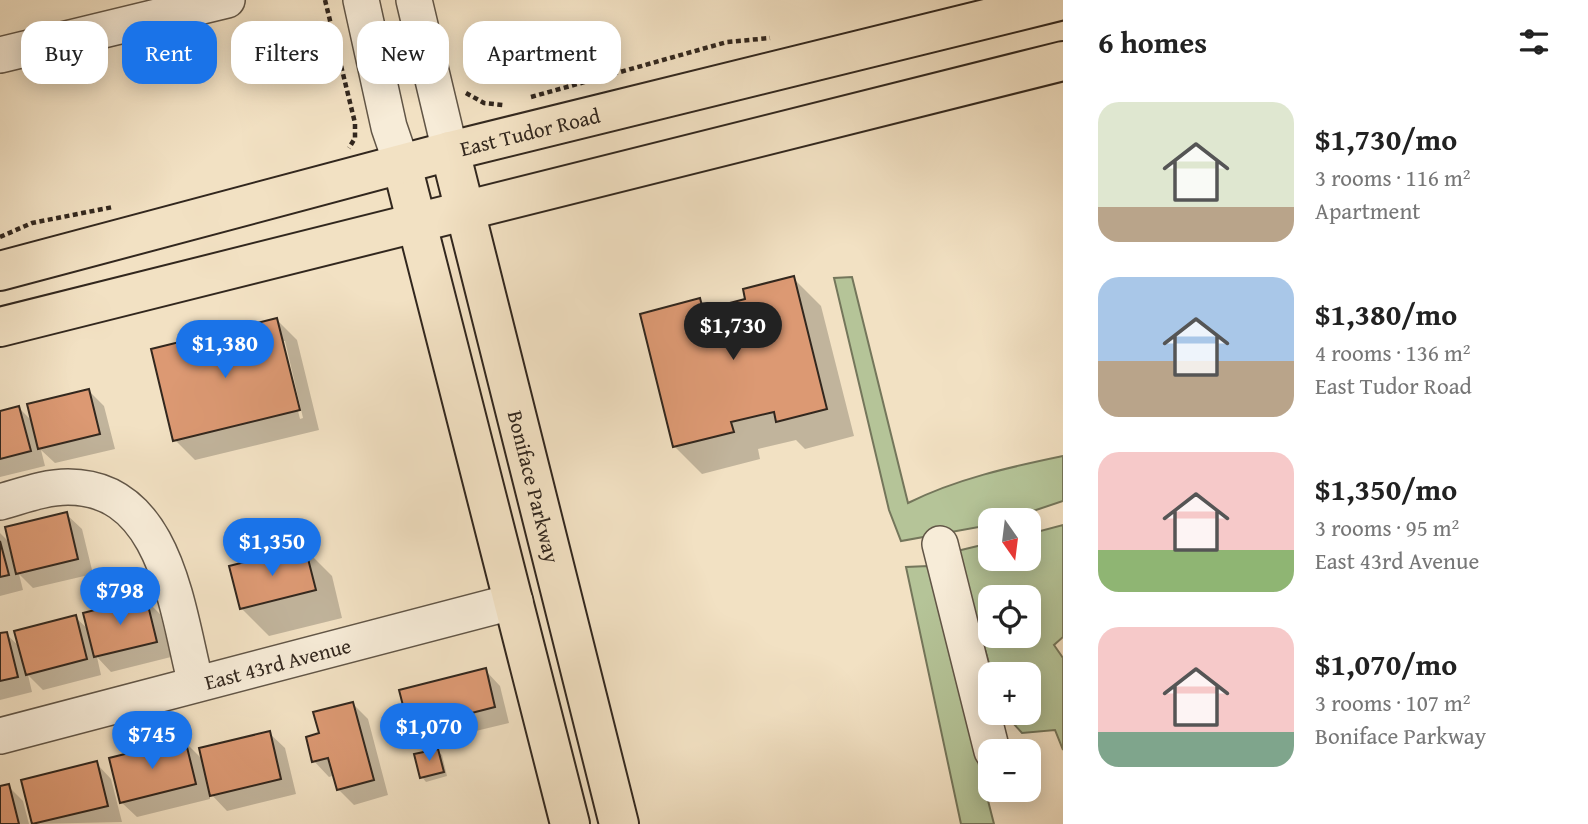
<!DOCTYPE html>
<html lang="en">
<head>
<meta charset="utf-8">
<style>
	:root { --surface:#fff; --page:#f6f6f6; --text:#222; --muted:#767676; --accent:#1a73e8 }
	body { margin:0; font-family:"Gentium Book Plus",serif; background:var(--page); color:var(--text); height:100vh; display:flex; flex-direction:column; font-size:26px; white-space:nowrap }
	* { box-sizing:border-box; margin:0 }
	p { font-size:23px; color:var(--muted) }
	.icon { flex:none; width:38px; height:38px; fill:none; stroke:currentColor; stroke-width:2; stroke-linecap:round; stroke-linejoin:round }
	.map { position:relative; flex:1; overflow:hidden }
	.drawer { display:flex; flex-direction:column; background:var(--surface); width:525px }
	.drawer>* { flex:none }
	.banner { position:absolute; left:21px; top:21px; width:665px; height:63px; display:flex; gap:14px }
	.needle { width:46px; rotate:166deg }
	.controls { position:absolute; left:978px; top:508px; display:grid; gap:14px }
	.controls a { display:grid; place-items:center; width:63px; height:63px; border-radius:14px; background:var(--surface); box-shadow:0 4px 18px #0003; font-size:35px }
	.price { position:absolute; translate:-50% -60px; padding:0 16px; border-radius:24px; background:var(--accent); color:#fff; font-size:23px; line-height:46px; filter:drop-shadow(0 2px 4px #0008) }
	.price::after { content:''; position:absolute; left:50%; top:42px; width:21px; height:16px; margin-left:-10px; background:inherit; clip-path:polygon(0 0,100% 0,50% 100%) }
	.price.active { background:#222; color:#fff }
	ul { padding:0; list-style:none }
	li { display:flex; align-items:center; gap:21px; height:175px; padding:0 35px }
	li span { display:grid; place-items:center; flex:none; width:196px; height:140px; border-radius:21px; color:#555 }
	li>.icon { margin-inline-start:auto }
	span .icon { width:84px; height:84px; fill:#fffc; stroke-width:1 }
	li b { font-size:30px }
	h2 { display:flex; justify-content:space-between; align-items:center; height:84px; padding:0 35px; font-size:30px }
	.pill { padding:0 24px; border-radius:21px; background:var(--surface); box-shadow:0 4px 18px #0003; font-size:24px; line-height:63px }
	.pill.active { background:var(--accent); color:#fff }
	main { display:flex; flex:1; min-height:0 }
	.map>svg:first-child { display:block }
	.green { fill:#b5c498; stroke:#74765b; stroke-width:2; fill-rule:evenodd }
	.shadow { fill:#0003; fill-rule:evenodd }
	.building { fill:#dc9973; stroke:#32271e; stroke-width:2 }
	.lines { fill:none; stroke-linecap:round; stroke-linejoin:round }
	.minor-casing { stroke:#625647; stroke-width:38 }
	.major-casing { stroke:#32271e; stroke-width:42 }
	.path { stroke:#32271e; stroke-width:4.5; stroke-dasharray:5 3.5; stroke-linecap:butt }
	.minor { stroke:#f7ecd8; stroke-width:35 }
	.major { stroke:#f2e1c3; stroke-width:38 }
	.labels { text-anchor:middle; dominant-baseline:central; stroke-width:7; stroke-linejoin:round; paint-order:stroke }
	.street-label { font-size:21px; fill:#32271e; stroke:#f7ecd8 }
</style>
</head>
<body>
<main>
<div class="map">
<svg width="1063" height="824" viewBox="0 0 1063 824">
	<rect width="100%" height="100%" fill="#f2e1c3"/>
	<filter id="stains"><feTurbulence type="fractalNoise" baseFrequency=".00286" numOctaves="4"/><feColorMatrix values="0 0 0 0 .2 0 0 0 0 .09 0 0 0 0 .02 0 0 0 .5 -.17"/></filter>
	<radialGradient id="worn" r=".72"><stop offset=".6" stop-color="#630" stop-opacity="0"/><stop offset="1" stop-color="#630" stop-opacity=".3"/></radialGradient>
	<g class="green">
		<path d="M852,277L908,503C956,479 1010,467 1063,456V501L1006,520H990V525L901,541L889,510L834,278Z"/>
		<path d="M1063,525V637L1054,645L1063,658V750L1055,730L1022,733L1003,712H1029V674H992L957,551L990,543V558H1029V534ZM990,597H1029V635H990Z"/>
		<polygon points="928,566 994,824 961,824 906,567"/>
	</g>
	<g class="shadow">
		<polygon points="793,278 821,306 854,436 805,449 796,440 758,449 760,459 702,474 675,447 642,315 700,300 709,310 747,300"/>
		<path d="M277,320L297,340L319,430L195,460L175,440ZM281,341H285L303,418L300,419Z"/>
		<polygon points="89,391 104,406 115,449 55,463 41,450 45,466 0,477 0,413 19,408 33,422"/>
		<polygon points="66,514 82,529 93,574 33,588 19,574 23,590 0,596 0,533 11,544"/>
		<polygon points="304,548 332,576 342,618 269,636 241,608"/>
		<polygon points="145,599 160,614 171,657 111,672 97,657 101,675 43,690 28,675 32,692 0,700 0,635 6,634 21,648 75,617 90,631"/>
		<polygon points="485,670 500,686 509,723 426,743 410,728"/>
		<polygon points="352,703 368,719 388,795 354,805 338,789 335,775 329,777 314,761"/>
		<polygon points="269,733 285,748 296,794 227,811 209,792 210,799 137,817 121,802 184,741 203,760"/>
		<polygon points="437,751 442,755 447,776 426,782 422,777"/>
		<polygon points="96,763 111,779 122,822 33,824 23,782"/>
		<polygon points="8,786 23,801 29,824 0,824 0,788"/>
	</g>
	<g class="building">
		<polygon points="794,276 827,409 776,422 774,412 731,422 734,432 673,447 640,314 700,298 703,310 745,299 743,289"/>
		<polygon points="277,318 300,410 173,441 151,349"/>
		<polygon points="89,389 100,434 38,449 27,404"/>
		<polygon points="19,406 31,451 0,459 0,411"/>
		<polygon points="67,512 78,559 16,574 5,527"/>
		<polygon points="0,541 9,575 0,577"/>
		<polygon points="305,547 316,590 240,609 229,566"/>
		<polygon points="146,597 157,642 94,657 83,613"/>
		<polygon points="76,615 87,659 26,675 14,631"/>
		<polygon points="7,632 18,677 0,681 0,633"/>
		<polygon points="486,668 495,707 409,729 399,690"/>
		<polygon points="353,702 374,780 337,790 328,758 312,762 306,737 319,733 313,712"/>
		<polygon points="270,731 281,779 210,796 199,748"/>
		<polygon points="185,739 196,784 120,803 109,758"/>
		<polygon points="438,749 444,772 420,778 414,754"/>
		<polygon points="97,761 108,806 32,824 21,780"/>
		<polygon points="9,784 19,824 0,824 0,786"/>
	</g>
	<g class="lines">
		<g class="minor-casing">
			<g id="minor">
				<polyline points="361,0 389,127 402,165"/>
				<polyline points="414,0 450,151"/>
				<polyline points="0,55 227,0"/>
				<path d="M0,502C22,496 45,487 68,487C167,487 177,612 196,684"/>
				<polyline points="940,544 992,751"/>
				<path id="s1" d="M0,736L515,601"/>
			</g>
		</g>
		<g class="major-casing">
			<g id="major">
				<path id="s2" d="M450,151L619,824"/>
				<polyline points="402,165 570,824"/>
				<path id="s3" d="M0,271L450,151L1063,0"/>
				<polyline points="0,327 1063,61"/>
			</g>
		</g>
		<g class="path">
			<polyline points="325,0 355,123 355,138 349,148"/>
			<polyline points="466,93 484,103 503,105"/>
			<polyline points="531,97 727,42 770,38"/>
			<polyline points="0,237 32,223 113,207"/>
		</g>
		<use href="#minor" class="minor"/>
		<use href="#major" class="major"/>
	</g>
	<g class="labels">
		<g class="street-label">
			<text stroke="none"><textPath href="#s3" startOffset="548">East Tudor Road</textPath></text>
			<text stroke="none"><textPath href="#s2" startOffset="346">Boniface Parkway</textPath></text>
			<text stroke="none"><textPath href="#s1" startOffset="287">East 43rd Avenue</textPath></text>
		</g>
	</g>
	<rect width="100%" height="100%" filter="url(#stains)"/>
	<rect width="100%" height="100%" fill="url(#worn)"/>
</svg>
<div class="controls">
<a><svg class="needle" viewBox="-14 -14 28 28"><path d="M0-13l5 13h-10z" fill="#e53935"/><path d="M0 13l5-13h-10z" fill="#767676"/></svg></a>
<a><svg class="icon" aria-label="locate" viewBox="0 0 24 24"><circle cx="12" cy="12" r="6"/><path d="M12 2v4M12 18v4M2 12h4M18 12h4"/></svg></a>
<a>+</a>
<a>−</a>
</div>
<b class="price active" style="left:733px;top:362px">$1,730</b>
<b class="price" style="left:225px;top:380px">$1,380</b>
<b class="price" style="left:272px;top:578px">$1,350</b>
<b class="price" style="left:120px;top:627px">$798</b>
<b class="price" style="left:429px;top:763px">$1,070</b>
<b class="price" style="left:152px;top:771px">$745</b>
<div class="banner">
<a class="pill">Buy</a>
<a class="pill active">Rent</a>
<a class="pill">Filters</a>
<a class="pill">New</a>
<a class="pill">Apartment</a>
</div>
</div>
<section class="drawer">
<h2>6 homes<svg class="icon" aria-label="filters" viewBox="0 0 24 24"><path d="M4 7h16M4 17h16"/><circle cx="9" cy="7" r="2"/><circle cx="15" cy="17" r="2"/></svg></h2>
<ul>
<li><span style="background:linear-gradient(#dfe7d0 75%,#b9a48a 0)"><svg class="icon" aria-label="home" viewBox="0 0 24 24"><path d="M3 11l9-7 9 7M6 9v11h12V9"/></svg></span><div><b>$1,730/mo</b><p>3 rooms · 116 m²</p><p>Apartment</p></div></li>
<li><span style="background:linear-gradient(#a9c7e8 60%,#b9a48a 0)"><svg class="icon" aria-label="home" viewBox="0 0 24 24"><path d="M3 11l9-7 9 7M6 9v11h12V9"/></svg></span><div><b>$1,380/mo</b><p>4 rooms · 136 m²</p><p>East Tudor Road</p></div></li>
<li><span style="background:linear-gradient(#f6c9c9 70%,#8fb573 0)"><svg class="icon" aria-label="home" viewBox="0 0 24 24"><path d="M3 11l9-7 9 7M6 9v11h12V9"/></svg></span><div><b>$1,350/mo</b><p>3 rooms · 95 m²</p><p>East 43rd Avenue</p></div></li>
<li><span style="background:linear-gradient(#f6c9c9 75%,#7fa58c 0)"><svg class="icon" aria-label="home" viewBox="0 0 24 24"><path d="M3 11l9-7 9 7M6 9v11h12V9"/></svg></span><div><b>$1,070/mo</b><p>3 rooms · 107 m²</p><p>Boniface Parkway</p></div></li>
</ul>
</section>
</main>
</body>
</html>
